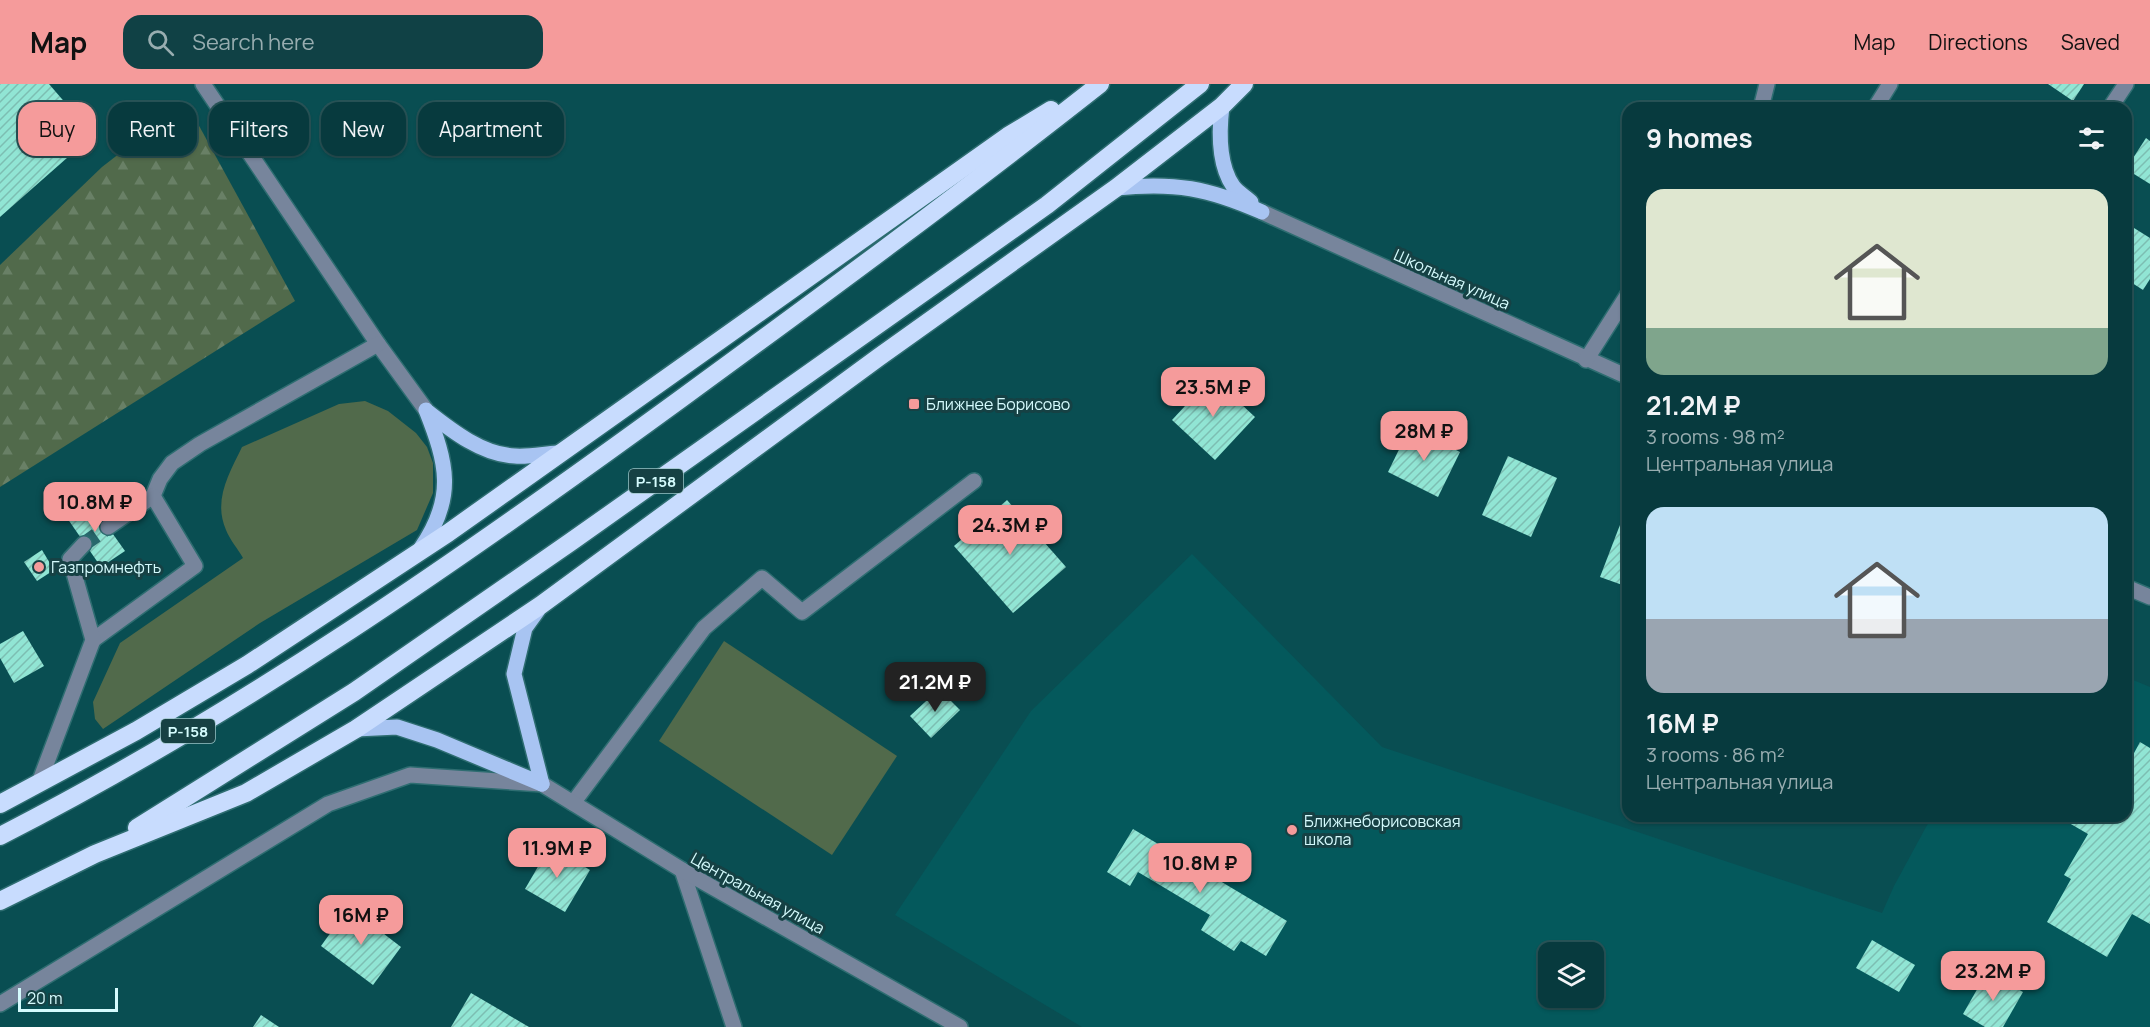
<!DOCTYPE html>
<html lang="en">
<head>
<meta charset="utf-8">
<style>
	:root { --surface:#073a3e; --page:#104145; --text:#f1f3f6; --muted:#98adb0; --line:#285458; --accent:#f59b9b }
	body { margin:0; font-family:Manrope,sans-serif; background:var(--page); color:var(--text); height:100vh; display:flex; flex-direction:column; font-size:22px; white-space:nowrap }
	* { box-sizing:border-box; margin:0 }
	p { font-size:20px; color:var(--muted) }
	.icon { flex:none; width:33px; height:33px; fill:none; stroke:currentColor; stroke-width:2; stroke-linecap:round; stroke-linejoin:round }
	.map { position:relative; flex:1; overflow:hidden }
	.sheet { position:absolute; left:1622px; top:18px; width:510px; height:720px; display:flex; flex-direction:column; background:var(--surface); border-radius:18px; box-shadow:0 2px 4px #0004,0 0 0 2px var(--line) }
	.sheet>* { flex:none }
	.guide { position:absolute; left:18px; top:18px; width:570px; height:54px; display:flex; gap:12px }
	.buttons { position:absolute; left:1538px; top:858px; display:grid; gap:12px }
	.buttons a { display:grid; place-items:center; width:66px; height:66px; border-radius:12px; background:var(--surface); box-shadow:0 2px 4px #0004,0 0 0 2px var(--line); font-size:30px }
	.scale { position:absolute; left:18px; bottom:15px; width:100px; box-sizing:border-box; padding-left:6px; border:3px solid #d5fbfd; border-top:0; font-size:16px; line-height:21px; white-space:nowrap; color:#d5fbfd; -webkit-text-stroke:4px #164144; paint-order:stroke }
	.price { position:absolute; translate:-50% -51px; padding:0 14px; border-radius:12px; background:var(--accent); color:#111; font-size:20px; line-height:39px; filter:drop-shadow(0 2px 3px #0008) }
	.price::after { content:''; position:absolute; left:50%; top:36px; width:18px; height:14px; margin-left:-9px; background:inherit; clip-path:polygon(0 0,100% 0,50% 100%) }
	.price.current { background:#222; color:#fff }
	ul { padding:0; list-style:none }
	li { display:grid; align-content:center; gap:12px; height:318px; padding:0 24px }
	li span { display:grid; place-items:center; height:186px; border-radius:18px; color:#555 }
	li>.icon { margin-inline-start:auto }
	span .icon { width:108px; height:108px; fill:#fffc; stroke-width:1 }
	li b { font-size:26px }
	h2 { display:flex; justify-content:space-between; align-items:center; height:72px; padding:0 24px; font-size:26px }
	.pill { padding:0 21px; border-radius:18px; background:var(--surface); box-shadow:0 2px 4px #0004,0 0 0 2px var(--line); font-size:21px; line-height:54px }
	.pill.current { background:var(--accent); color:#111 }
	header { display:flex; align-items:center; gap:36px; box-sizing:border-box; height:84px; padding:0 30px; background:var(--accent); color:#111 }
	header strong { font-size:28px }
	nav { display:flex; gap:33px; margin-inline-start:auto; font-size:21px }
	.search { width:420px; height:54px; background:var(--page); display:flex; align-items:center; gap:15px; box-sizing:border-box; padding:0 21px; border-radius:18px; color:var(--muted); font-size:22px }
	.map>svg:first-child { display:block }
	.built { fill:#04595c; fill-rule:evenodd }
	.green { fill:#516a4b }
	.forest { fill:url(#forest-firs) }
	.building { fill:url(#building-hatch) }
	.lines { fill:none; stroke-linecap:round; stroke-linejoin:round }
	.minor-tunnel { stroke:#28686c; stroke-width:15; stroke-dasharray:15 8; stroke-linecap:butt }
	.minor-casing { stroke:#2e6d71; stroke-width:18 }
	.major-casing { stroke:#2e6d71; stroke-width:18 }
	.highway-casing { stroke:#2e6d71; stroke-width:21 }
	.minor { stroke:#77859c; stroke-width:15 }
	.major { stroke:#a8c4f2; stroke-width:15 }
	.highway { stroke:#c8dcfe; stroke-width:18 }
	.poi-dot { fill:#f59b9b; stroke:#164144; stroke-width:2 }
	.labels { text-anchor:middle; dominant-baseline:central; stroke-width:6; stroke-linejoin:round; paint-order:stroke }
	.shield { fill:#164144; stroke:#9cc3c6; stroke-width:1.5 }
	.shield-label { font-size:15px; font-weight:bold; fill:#d5fbfd }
	.street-label { font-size:16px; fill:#d5fbfd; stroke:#164144 }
	.poi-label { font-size:16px; fill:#d5fbfd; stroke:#164144; text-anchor:start }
</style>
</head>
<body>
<header>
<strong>Map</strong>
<div class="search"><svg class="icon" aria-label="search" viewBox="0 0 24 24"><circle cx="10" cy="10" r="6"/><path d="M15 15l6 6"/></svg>Search here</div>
<nav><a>Map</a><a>Directions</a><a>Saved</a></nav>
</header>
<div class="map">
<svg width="2150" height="943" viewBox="0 0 2150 943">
	<defs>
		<pattern id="forest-firs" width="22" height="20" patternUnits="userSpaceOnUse" patternTransform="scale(1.5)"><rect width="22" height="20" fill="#516a4b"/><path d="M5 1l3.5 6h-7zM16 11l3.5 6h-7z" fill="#698066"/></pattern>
		<pattern id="building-hatch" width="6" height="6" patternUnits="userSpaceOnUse" patternTransform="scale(1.5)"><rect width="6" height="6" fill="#91e5d4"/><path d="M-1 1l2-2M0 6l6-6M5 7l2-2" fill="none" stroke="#7dbeb2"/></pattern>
	</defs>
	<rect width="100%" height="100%" fill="#094e52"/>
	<path class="built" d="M1192,470L1382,663L1882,829L1894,802L1932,732H2126V593L2150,603V943H1082L895,831L1031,627ZM1548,868H1593V914H1548Z"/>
	<g class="green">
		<path d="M365,317L388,327L416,349L427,363L433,379V409L417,446L260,539L103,645L95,635L93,618L120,559L243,474C238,465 230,456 226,446C213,416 229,390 242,363L339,320Z"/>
		<polygon points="724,557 897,672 832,771 659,657"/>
	</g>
	<polygon class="forest" points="186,18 295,217 0,403 0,181 102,83"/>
	<g class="building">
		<polygon points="0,0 49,0 93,51 0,133"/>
		<polygon points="2048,0 2084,0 2073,17"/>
		<polygon points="2146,54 2150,57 2150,100 2126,85"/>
		<polygon points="2134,144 2150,154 2150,195 2143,206 2126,195 2126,156"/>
		<polygon points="1212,293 1255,333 1215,376 1172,336"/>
		<polygon points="1410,343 1460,368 1438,413 1388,388"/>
		<polygon points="1508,372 1557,394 1531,453 1482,431"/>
		<polygon points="88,415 125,467 101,483 65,431"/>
		<polygon points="1007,416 1066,483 1013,529 954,462"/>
		<polygon points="1623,433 1628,434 1628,503 1600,493"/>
		<polygon points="42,466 54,486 37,497 24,478"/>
		<polygon points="23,547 44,582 14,599 0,574 0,560"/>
		<polygon points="939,605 960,626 931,654 910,632"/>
		<polygon points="2140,658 2150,664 2150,840 2132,830 2107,873 2047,838 2071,795 2064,791 2088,750 2057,732 2126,732 2126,684"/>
		<polygon points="1133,745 1287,837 1266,872 1241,857 1234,867 1201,846 1210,831 1138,788 1130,802 1107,788"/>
		<polygon points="550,762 590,786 565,828 525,805"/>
		<polygon points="349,823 401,863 373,901 321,862"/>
		<polygon points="1872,856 1915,881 1899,908 1856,884"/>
		<polygon points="1987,888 2023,908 2003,943 1985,943 1963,930"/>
		<polygon points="471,909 529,943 451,943"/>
		<polygon points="261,931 279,943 253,943"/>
	</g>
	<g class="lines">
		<polyline class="minor-tunnel" points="84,460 108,443"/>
		<g class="minor-casing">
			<g id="minor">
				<polyline points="203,0 378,260 426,326"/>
				<polyline points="1761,24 1767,0"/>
				<polyline points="1875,24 1890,0"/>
				<polyline points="2110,24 2126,0"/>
				<polyline points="1262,128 1628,293"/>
				<polyline points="1586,276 1628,210"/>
				<polyline points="108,443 153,412 160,395 172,379 200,360 378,260"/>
				<polyline points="2126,503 2150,513"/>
				<polyline points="93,556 195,482 153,412"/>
				<polyline points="39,699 93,556 70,475 84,460"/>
				<polyline points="573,719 704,544 762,494 802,528 974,397"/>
				<polyline points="682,786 734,943"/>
				<polyline points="0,920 328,720 410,691 542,700 682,786 960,943"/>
			</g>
		</g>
		<g class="major-casing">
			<g id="major">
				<path d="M1222,22C1219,47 1218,80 1233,102C1237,108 1246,113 1251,118"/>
				<path d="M1116,104C1175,98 1208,104 1262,128"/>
				<path d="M428,328C452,347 483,371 515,372C529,373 543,370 557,369"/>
				<path d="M421,464C456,413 447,379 426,326"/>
				<polyline points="538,526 525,544 514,590 542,700"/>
				<polyline points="356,645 397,643 437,656 542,700"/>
			</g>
		</g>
		<g class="highway-casing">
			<g id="highway">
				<polyline points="0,720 136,647 247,581 448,449 1008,52 1051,26"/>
				<polyline points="137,744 354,608 572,457 1047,121 1200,0"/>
				<path d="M0,752C241,629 464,473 682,314C823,211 963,108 1100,0"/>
				<polyline points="0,817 95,770 246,709 356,645 541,521 879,273 1116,104 1222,22 1244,0"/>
			</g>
		</g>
		<use href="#minor" class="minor"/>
		<use href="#major" class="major"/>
		<use href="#highway" class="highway"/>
	</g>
	<g class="poi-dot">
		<rect x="908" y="314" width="12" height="12" rx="3"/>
		<circle cx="39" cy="483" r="6"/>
		<circle cx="1292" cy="746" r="6"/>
	</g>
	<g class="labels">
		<g class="shield">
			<rect x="629" y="385" width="54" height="24" rx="4.5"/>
			<rect x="161" y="635" width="54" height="24" rx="4.5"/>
		</g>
		<g class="shield-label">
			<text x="656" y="397">Р-158</text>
			<text x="188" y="647">Р-158</text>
		</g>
		<g class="street-label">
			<text transform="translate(1452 195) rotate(24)">Школьная улица</text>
			<text transform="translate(758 809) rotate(29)">Центральная улица</text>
		</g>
		<g class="poi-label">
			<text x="926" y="320">Ближнее Борисово</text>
			<text x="51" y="483">Газпромнефть</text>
			<text x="1304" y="737">Ближнеборисовская<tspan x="1304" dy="18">школа</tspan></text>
		</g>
	</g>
</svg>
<div class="buttons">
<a><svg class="icon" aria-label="layers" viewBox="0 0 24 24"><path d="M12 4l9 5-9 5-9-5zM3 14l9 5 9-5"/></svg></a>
</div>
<div class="scale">20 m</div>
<b class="price" style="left:1213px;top:334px">23.5M ₽</b>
<b class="price" style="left:1424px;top:378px">28M ₽</b>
<b class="price" style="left:95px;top:449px">10.8M ₽</b>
<b class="price" style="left:1010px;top:472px">24.3M ₽</b>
<b class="price current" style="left:935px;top:629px">21.2M ₽</b>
<b class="price" style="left:557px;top:795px">11.9M ₽</b>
<b class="price" style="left:1200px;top:810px">10.8M ₽</b>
<b class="price" style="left:361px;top:862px">16M ₽</b>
<b class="price" style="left:1993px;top:918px">23.2M ₽</b>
<div class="guide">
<a class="pill current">Buy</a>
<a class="pill">Rent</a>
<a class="pill">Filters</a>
<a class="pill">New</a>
<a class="pill">Apartment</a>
</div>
<section class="sheet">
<h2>9 homes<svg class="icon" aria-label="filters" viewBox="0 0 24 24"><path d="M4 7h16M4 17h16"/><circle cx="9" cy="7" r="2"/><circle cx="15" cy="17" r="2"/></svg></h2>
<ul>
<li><span style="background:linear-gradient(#dfe7d0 75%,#7fa58c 0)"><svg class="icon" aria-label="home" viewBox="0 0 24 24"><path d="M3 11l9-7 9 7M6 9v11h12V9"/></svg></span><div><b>21.2M ₽</b><p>3 rooms · 98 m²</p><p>Центральная улица</p></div></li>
<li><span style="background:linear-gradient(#bfe0f5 60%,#9aa5b1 0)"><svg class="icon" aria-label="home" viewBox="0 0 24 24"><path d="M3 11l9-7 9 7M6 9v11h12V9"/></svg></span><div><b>16M ₽</b><p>3 rooms · 86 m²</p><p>Центральная улица</p></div></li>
</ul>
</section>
</div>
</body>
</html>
